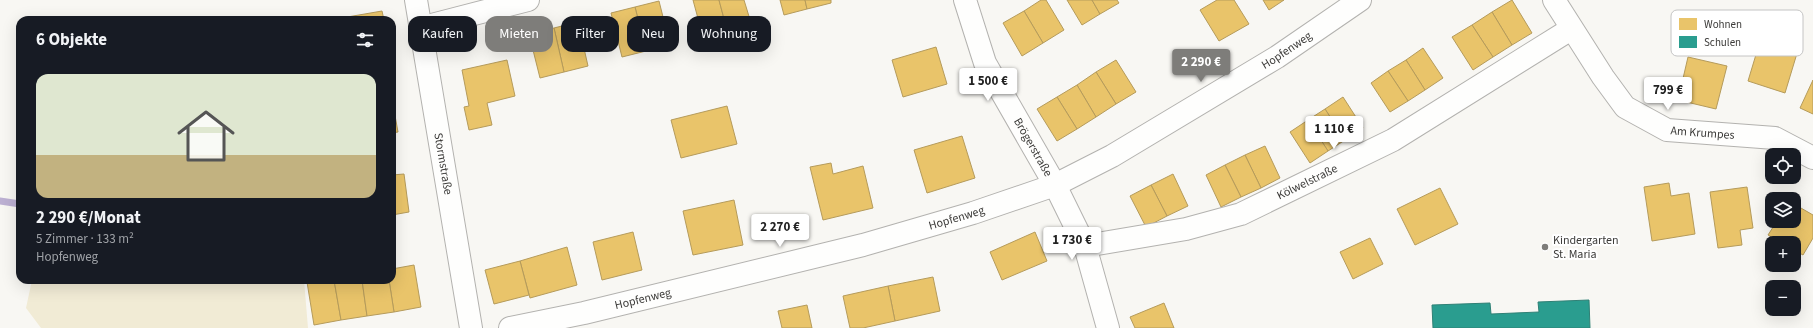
<!DOCTYPE html>
<html lang="de">
<head>
<meta charset="utf-8">
<style>
	:root { --surface:#171b24; --page:#242831; --text:#f1f3f6; --muted:#9ea1a6; --line:#363941; --accent:#7e7d7a }
	body { margin:0; font-family:"Source Sans 3",sans-serif; background:var(--page); color:var(--text); height:100vh; display:flex; flex-direction:column; font-size:15px; white-space:nowrap }
	* { box-sizing:border-box; margin:0 }
	p { font-size:13px; color:var(--muted) }
	.icon { flex:none; width:22px; height:22px; fill:none; stroke:currentColor; stroke-width:2; stroke-linecap:round; stroke-linejoin:round }
	.map { position:relative; flex:1; overflow:hidden }
	.details { position:absolute; left:16px; top:16px; width:380px; height:268px; display:flex; flex-direction:column; background:var(--surface); border-radius:12px; box-shadow:0 4px 16px #0002 }
	.details>* { flex:none }
	.banner { position:absolute; left:408px; top:16px; width:380px; height:36px; display:flex; gap:8px }
	.fabs { position:absolute; left:1765px; top:148px; display:grid; gap:8px }
	.fabs a { display:grid; place-items:center; width:36px; height:36px; border-radius:8px; background:var(--surface); box-shadow:0 4px 16px #0002; font-size:20px }
	.price { position:absolute; translate:-50% -34px; padding:0 9px; border-radius:4px; background:#fff; color:#222; font-size:13px; line-height:26px; filter:drop-shadow(0 1px 2px #0008) }
	.price::after { content:''; position:absolute; left:50%; top:24px; width:12px; height:9px; margin-left:-6px; background:inherit; clip-path:polygon(0 0,100% 0,50% 100%) }
	.price.selected { background:var(--accent); color:#fff }
	ul { padding:0; list-style:none }
	li { display:grid; align-content:center; gap:8px; height:212px; padding:0 20px }
	li+li { border-top:1px solid var(--line) }
	li span { display:grid; place-items:center; height:124px; border-radius:12px; color:#555 }
	li>.icon { margin-inline-start:auto }
	span .icon { width:72px; height:72px; fill:#fffc; stroke-width:1 }
	li b { font-size:17px }
	h2 { display:flex; justify-content:space-between; align-items:center; height:48px; padding:0 20px; font-size:17px }
	.tag { padding:0 14px; border-radius:12px; background:var(--surface); box-shadow:0 4px 16px #0002; font-size:14px; line-height:36px }
	.tag.selected { background:var(--accent); color:#fff }
	.map>svg:first-child { display:block }
	.green { fill:#f1ebd5 }
	.homes { fill:#e9c46a; stroke:#b59b5b }
	.schools { fill:#2a9d8f; stroke:#2f8075 }
	.lines { fill:none; stroke-linecap:round; stroke-linejoin:round }
	.stream { stroke:#bcb0d2; stroke-width:7 }
	.minor-casing { stroke:#b3b2af; stroke-width:24 }
	.minor { stroke:#fefefd; stroke-width:22 }
	.poi-dot { fill:#7e7d7a; stroke:#fff; stroke-width:1.5 }
	.labels { text-anchor:middle; dominant-baseline:central; stroke-width:4; stroke-linejoin:round; paint-order:stroke }
	.street-label { font-size:12px; fill:#3c3b39; stroke:#fff }
	.poi-label { font-size:12px; fill:#3c3b39; stroke:#fff; text-anchor:start }
	.key { fill:#fff; stroke:#c4c4c4; stroke-width:1 }
	.key-label { font-size:11px; fill:#3c3b39 }
</style>
</head>
<body>
<div class="map">
<svg width="1813" height="328" viewBox="0 0 1813 328">
	<rect width="100%" height="100%" fill="#f8f7f3"/>
	<polygon class="green" points="32,280 304,280 308,328 41,328 26,308"/>
	<g class="homes">
		<polygon points="693,0 719,0 727,30 703,37"/>
		<polygon points="719,0 744,0 751,23 727,30"/>
		<polygon points="780,0 805,0 807,9 784,15"/>
		<polygon points="805,0 831,0 831,3 807,9"/>
		<polygon points="1041,0 1046,0 1064,30 1043,43 1024,11"/>
		<polygon points="1067,0 1092,0 1100,14 1082,25"/>
		<polygon points="1092,0 1117,0 1119,3 1100,14"/>
		<polygon points="1217,0 1234,0 1249,24 1219,41 1200,10"/>
		<polygon points="1263,0 1284,0 1269,10"/>
		<polygon points="1512,0 1532,33 1512,45 1492,12"/>
		<polygon points="659,1 670,45 646,51 635,7"/>
		<polygon points="635,7 646,51 622,57 611,13"/>
		<polygon points="382,11 384,20 330,20"/>
		<polygon points="1024,11 1043,43 1022,56 1003,23"/>
		<polygon points="1492,12 1512,45 1493,57 1472,25"/>
		<polygon points="578,22 588,66 564,72 554,28"/>
		<polygon points="1472,25 1493,57 1473,70 1452,37"/>
		<polygon points="554,28 564,72 540,78 529,34"/>
		<polygon points="1761,38 1798,50 1785,93 1748,81"/>
		<polygon points="936,47 947,84 903,97 892,60"/>
		<polygon points="1423,48 1443,78 1425,90 1406,60"/>
		<polygon points="1688,57 1727,66 1716,109 1678,100"/>
		<polygon points="507,60 515,96 487,103 492,125 469,130 464,107 469,106 462,70"/>
		<polygon points="1116,60 1136,92 1116,104 1096,72"/>
		<polygon points="1406,60 1425,90 1408,101 1388,71"/>
		<polygon points="1388,71 1408,101 1390,112 1371,83"/>
		<polygon points="1096,72 1116,104 1096,117 1077,85"/>
		<polygon points="1813,80 1813,114 1800,108"/>
		<polygon points="1077,85 1096,117 1077,129 1057,97"/>
		<polygon points="1057,97 1077,129 1057,141 1037,109"/>
		<polygon points="1343,97 1363,128 1345,140 1325,109"/>
		<polygon points="392,99 398,132 392,133"/>
		<polygon points="727,106 737,144 681,158 671,120"/>
		<polygon points="1325,109 1345,140 1328,151 1308,120"/>
		<polygon points="1308,120 1328,151 1310,163 1290,132"/>
		<polygon points="962,136 975,178 927,193 914,150"/>
		<polygon points="1265,146 1280,178 1261,188 1245,155"/>
		<polygon points="1245,155 1261,188 1241,197 1225,165"/>
		<polygon points="831,163 833,174 863,166 873,208 823,220 810,167"/>
		<polygon points="1225,165 1241,197 1221,207 1206,175"/>
		<polygon points="404,174 409,212 392,215 392,175"/>
		<polygon points="1173,174 1188,206 1167,216 1151,185"/>
		<polygon points="1669,183 1671,196 1689,193 1695,234 1652,241 1644,187"/>
		<polygon points="1151,185 1167,216 1146,227 1130,196"/>
		<polygon points="1747,187 1753,228 1740,230 1742,245 1718,248 1710,192"/>
		<polygon points="1440,188 1458,224 1415,245 1397,209"/>
		<polygon points="734,200 743,245 693,255 683,211"/>
		<polygon points="1794,204 1813,215 1813,238 1803,255 1794,250 1794,243 1782,243 1768,235 1777,221 1794,221"/>
		<polygon points="633,232 642,270 602,280 593,242"/>
		<polygon points="1035,232 1047,261 1002,280 990,252"/>
		<polygon points="1370,238 1383,264 1353,279 1340,252"/>
		<polygon points="567,247 577,285 530,298 520,261"/>
		<polygon points="520,261 529,295 494,304 485,270"/>
		<polygon points="414,265 421,307 394,312 389,280 392,280 392,269"/>
		<polygon points="933,277 940,311 895,321 888,286"/>
		<polygon points="322,280 334,280 341,320 314,325 307,282"/>
		<polygon points="334,280 362,280 367,316 341,320"/>
		<polygon points="362,280 389,280 394,312 367,316"/>
		<polygon points="888,286 895,321 863,328 850,328 843,296"/>
		<polygon points="1164,303 1174,328 1135,328 1130,317"/>
		<polygon points="807,305 812,328 782,328 778,311"/>
	</g>
	<polygon class="schools" points="1589,300 1590,328 1433,328 1432,305 1490,303 1491,314 1539,312 1538,302"/>
	<g class="lines">
		<polyline class="stream" points="0,201 20,204"/>
		<g class="minor-casing">
			<g id="minor">
				<path id="s1" d="M416,0L471,328"/>
				<path id="s2" d="M965,0L985,63L1055,185L1085,246L1108,328"/>
				<path id="s3" d="M1554,0L1603,77L1625,107L1667,130L1775,138L1813,158"/>
				<polyline points="420,28 528,0"/>
				<path id="s4" d="M1085,246L1186,229L1241,214L1393,140L1571,29"/>
				<path id="s5" d="M510,328L584,313L863,245L973,213L1055,185L1112,156L1277,57L1360,0"/>
			</g>
		</g>
		<use href="#minor" class="minor"/>
	</g>
	<circle class="poi-dot" cx="1545" cy="247" r="4"/>
	<g class="labels">
		<g class="street-label">
			<text stroke="none"><textPath href="#s5" startOffset="832">Hopfenweg</textPath></text>
			<text stroke="none"><textPath href="#s3" startOffset="212">Am Krumpes</textPath></text>
			<text stroke="none"><textPath href="#s2" startOffset="163">Brögerstraße</textPath></text>
			<text stroke="none"><textPath href="#s1" startOffset="166">Stormstraße</textPath></text>
			<text stroke="none"><textPath href="#s4" startOffset="233">Kölwelstraße</textPath></text>
			<text stroke="none"><textPath href="#s5" startOffset="460">Hopfenweg</textPath></text>
			<text stroke="none"><textPath href="#s5" startOffset="136">Hopfenweg</textPath></text>
		</g>
		<g class="poi-label">
			<text x="1553" y="240">Kindergarten<tspan x="1553" dy="14">St. Maria</tspan></text>
		</g>
	</g>
	<rect x="1671" y="10" width="132" height="46" rx="6" class="key"/>
	<rect x="1679" y="18" width="18" height="12" fill="#e9c46a"/>
	<rect x="1679" y="36" width="18" height="12" fill="#2a9d8f"/>
	<g class="key-label">
		<text x="1704" y="28">Wohnen</text>
		<text x="1704" y="46">Schulen</text>
	</g>
</svg>
<div class="fabs">
<a><svg class="icon" aria-label="locate" viewBox="0 0 24 24"><circle cx="12" cy="12" r="6"/><path d="M12 2v4M12 18v4M2 12h4M18 12h4"/></svg></a>
<a><svg class="icon" aria-label="layers" viewBox="0 0 24 24"><path d="M12 4l9 5-9 5-9-5zM3 14l9 5 9-5"/></svg></a>
<a>+</a>
<a>−</a>
</div>
<b class="price selected" style="left:1201px;top:83px">2 290 €</b>
<b class="price" style="left:988px;top:102px">1 500 €</b>
<b class="price" style="left:1668px;top:111px">799 €</b>
<b class="price" style="left:1334px;top:150px">1 110 €</b>
<b class="price" style="left:780px;top:248px">2 270 €</b>
<b class="price" style="left:1072px;top:261px">1 730 €</b>
<div class="banner">
<a class="tag">Kaufen</a>
<a class="tag selected">Mieten</a>
<a class="tag">Filter</a>
<a class="tag">Neu</a>
<a class="tag">Wohnung</a>
</div>
<section class="details">
<h2>6 Objekte<svg class="icon" aria-label="filters" viewBox="0 0 24 24"><path d="M4 7h16M4 17h16"/><circle cx="9" cy="7" r="2"/><circle cx="15" cy="17" r="2"/></svg></h2>
<ul>
<li><span style="background:linear-gradient(#dfe7d0 65%,#c2b280 0)"><svg class="icon" aria-label="home" viewBox="0 0 24 24"><path d="M3 11l9-7 9 7M6 9v11h12V9"/></svg></span><div><b>2 290 €/Monat</b><p>5 Zimmer · 133 m²</p><p>Hopfenweg</p></div></li>
</ul>
</section>
</div>
</body>
</html>
